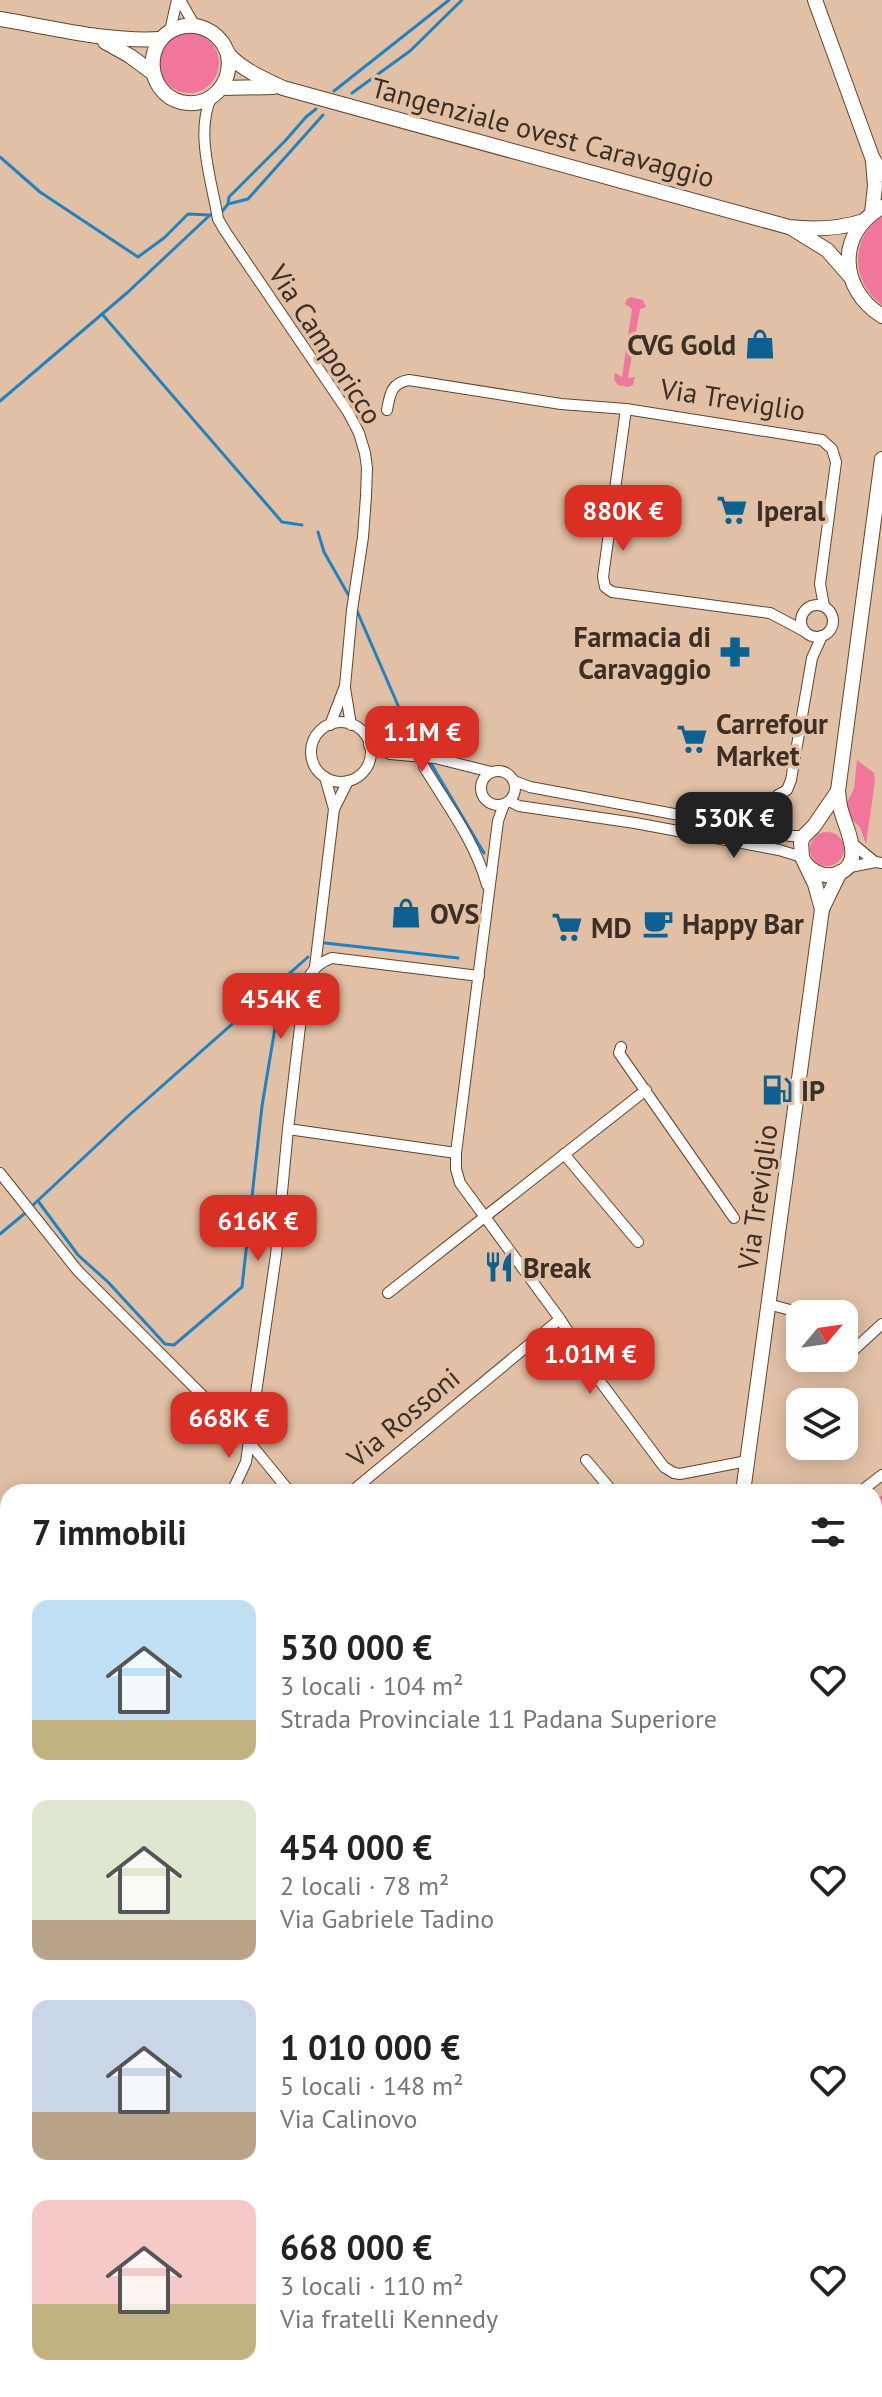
<!DOCTYPE html>
<html lang="it">
<head>
<meta charset="utf-8">
<style>
	:root { --surface:#fff; --page:#f2f2f2; --text:#222; --muted:#767676; --accent:#d93025 }
	body { margin:0; font-family:"PT Sans",sans-serif; background:var(--page); color:var(--text); height:100vh; display:flex; flex-direction:column; font-size:30px; white-space:nowrap }
	* { box-sizing:border-box; margin:0 }
	p { font-size:26px; color:var(--muted) }
	.icon { flex:none; width:44px; height:44px; fill:none; stroke:currentColor; stroke-width:2; stroke-linecap:round; stroke-linejoin:round }
	.map { position:relative; flex:1; overflow:hidden }
	.panel { position:absolute; left:0px; top:1484px; width:882px; height:914px; display:flex; flex-direction:column; background:var(--surface); border-radius:24px 24px 0 0; box-shadow:0 4px 20px #0003 }
	.panel>* { flex:none }
	.needle { width:52px; rotate:61deg }
	.controls { position:absolute; left:786px; top:1300px; display:grid; gap:16px }
	.controls a { display:grid; place-items:center; width:72px; height:72px; border-radius:16px; background:var(--surface); box-shadow:0 4px 20px #0003; font-size:40px }
	.price { position:absolute; translate:-50% -68px; padding:0 18px; border-radius:16px; background:var(--accent); color:#fff; font-size:26px; line-height:52px; filter:drop-shadow(0 2px 4px #0008) }
	.price::after { content:''; position:absolute; left:50%; top:48px; width:24px; height:18px; margin-left:-12px; background:inherit; clip-path:polygon(0 0,100% 0,50% 100%) }
	.price.active { background:#222; color:#fff }
	ul { padding:0; list-style:none }
	li { display:flex; align-items:center; gap:24px; height:200px; padding:0 32px }
	li span { display:grid; place-items:center; flex:none; width:224px; height:160px; border-radius:16px; color:#555 }
	li>.icon { margin-inline-start:auto }
	span .icon { width:96px; height:96px; fill:#fffc; stroke-width:1 }
	li b { font-size:34px }
	h2 { display:flex; justify-content:space-between; align-items:center; height:96px; padding:0 32px; font-size:34px }
	.map>svg:first-child { display:block }
	.green { fill:#f1769c }
	.lines { fill:none; stroke-linecap:round; stroke-linejoin:round }
	.stream { stroke:#2083c1; stroke-width:3 }
	.minor-casing { stroke:#60452d; stroke-width:12 }
	.major-casing { stroke:#60452d; stroke-width:16 }
	.minor { stroke:#fff; stroke-width:10 }
	.major { stroke:#fff; stroke-width:14 }
	.labels { text-anchor:middle; dominant-baseline:central; stroke-width:7; stroke-linejoin:round; paint-order:stroke }
	.street-label { font-size:28px; fill:#3c2f24; stroke:#e1c0a5 }
	.poi-label { font-size:28px; font-weight:bold; fill:#3c2f24; stroke:#e1c0a5; text-anchor:start }
</style>
</head>
<body>
<div class="map">
<svg width="882" height="2397" viewBox="0 0 882 2397">
	<rect width="100%" height="100%" fill="#e1c0a5"/>
	<g class="green">
		<circle cx="189" cy="63" r="30"/>
		<path d="M882,215V305C850,281 850,239 882,215Z"/>
		<polygon points="631,297 643,300 646,307 640,309 628,378 635,377 633,385 628,387 618,385 614,380 615,373 622,377 632,309 625,304 627,299"/>
		<polygon points="857,760 874,773 875,781 866,844 860,827 849,817 846,804 854,789"/>
		<circle cx="827" cy="849" r="17"/>
		<polygon points="882,1496 882,1768 874,1768 874,1498"/>
		<polygon points="8,2223 8,2365 0,2371 0,2229"/>
	</g>
	<g class="lines">
		<g class="stream">
			<polyline points="334,91 449,0"/>
			<polyline points="352,93 410,51 462,0"/>
			<polyline points="0,157 40,192 138,257 164,238 188,214 210,215"/>
			<polyline points="228,204 229,197 285,141 306,117 316,109"/>
			<polyline points="220,214 228,204 248,199 323,115"/>
			<polyline points="102,314 282,522 302,525"/>
			<polyline points="0,401 128,292 210,215"/>
			<polyline points="318,532 324,552 349,596"/>
			<polyline points="357,611 400,710 426,755"/>
			<polyline points="430,762 484,853"/>
			<polyline points="325,943 458,958"/>
			<polyline points="38,1201 78,1255 108,1282 165,1344 174,1345 242,1287 262,1106 283,980"/>
			<polyline points="32,1206 127,1117 308,957"/>
			<polyline points="0,1234 24,1214"/>
			<polyline points="878,2354 882,2358"/>
		</g>
		<g class="minor-casing">
			<g id="minor">
				<polyline points="180,0 195,26"/>
				<polyline points="170,31 177,0"/>
				<path d="M211,98C195,133 212,182 218,219L225,231L348,412L359,433L365,453L367,468L366,496L363,537L352,610L345,686L330,725"/>
				<polyline points="626,409 603,577 605,587 612,592 770,613 804,631"/>
				<path d="M387,410C390,394 391,383 409,380L561,404L626,409L822,440L832,449L836,462L820,584L824,606"/>
				<circle cx="817" cy="621" r="16"/>
				<polyline points="345,688 351,725"/>
				<circle cx="341" cy="752" r="30"/>
				<polyline points="369,745 390,754 435,758 491,772"/>
				<path d="M424,767C447,805 475,841 487,885"/>
				<circle cx="498" cy="788" r="17"/>
				<polyline points="325,777 334,809"/>
				<polyline points="514,781 530,787 791,836 804,836"/>
				<polyline points="509,801 519,806 635,823 779,850 802,857"/>
				<polyline points="504,804 498,821 456,1153 456,1169 460,1183 560,1319 596,1376 664,1467 674,1473 680,1474 747,1461"/>
				<polyline points="773,833 778,795 787,790 791,780 812,658 822,636"/>
				<polyline points="853,844 875,862"/>
				<polyline points="845,868 875,862 882,863"/>
				<polyline points="315,967 334,809 348,781"/>
				<polyline points="621,1047 619,1053 734,1218"/>
				<polyline points="288,1129 456,1153"/>
				<polyline points="564,1154 638,1242"/>
				<polyline points="0,1173 78,1271 249,1442 290,1492"/>
				<polyline points="388,1293 646,1090"/>
				<polyline points="768,1304 790,1310 800,1321"/>
				<polyline points="834,1358 840,1360 845,1358 882,1324"/>
				<polyline points="586,1460 613,1492"/>
				<path d="M232,1492L246,1462L276,1255L288,1129L305,984C312,971 317,963 332,958L479,976"/>
				<polyline points="351,1492 560,1319"/>
				<polyline points="860,1492 882,1475"/>
				<polyline points="0,1558 8,1568"/>
				<polyline points="0,1615 8,1608"/>
				<polyline points="874,1803 882,1812"/>
				<polyline points="874,1979 882,1988"/>
				<polyline points="874,2092 882,2101"/>
				<polyline points="874,2117 882,2113"/>
				<polyline points="874,2223 882,2216"/>
				<polyline points="874,2305 882,2311"/>
				<polyline points="98,2390 104,2397"/>
				<polyline points="256,2390 264,2397"/>
				<polyline points="440,2390 446,2397"/>
				<polyline points="507,2390 511,2397"/>
				<polyline points="752,2390 757,2397"/>
				<polyline points="50,2397 60,2390"/>
				<polyline points="684,2397 691,2390"/>
			</g>
		</g>
		<g class="major-casing">
			<g id="major">
				<polyline points="815,0 872,157 882,174"/>
				<path d="M0,19C54,28 106,42 161,39"/>
				<polyline points="105,42 130,56 153,73"/>
				<path d="M228,55C233,83 211,109 181,102C146,93 142,41 177,28C193,22 211,28 221,41C225,45 226,52 230,56C243,70 266,80 283,88L789,227C815,230 839,229 864,221"/>
				<polyline points="221,88 274,87"/>
				<path d="M882,207C836,233 839,289 882,316"/>
				<polyline points="872,213 875,186 873,161"/>
				<polyline points="793,229 827,250 850,276"/>
				<path d="M805,863C812,871 821,877 833,875C868,867 846,830 841,810C839,804 839,797 838,791L882,459"/>
				<polyline points="822,909 815,884 802,857 801,842 804,836 814,826 838,791"/>
				<polyline points="743,1492 822,909 840,872"/>
				<polyline points="0,2199 8,2193"/>
			</g>
		</g>
		<use href="#minor" class="minor"/>
		<use href="#major" class="major"/>
	</g>
	<defs>
		<g id="shop-bare" transform="scale(2.4)"><path d="M-5-2.5h2.3a2.7 3.5 0 0 1 5.4 0H5L5.5 6h-11ZM-1.5-2.5h3a1.5 2.3 0 0 0-3 0Z" fill="#0d6192" stroke="#e1c0a5" stroke-width="2.5" paint-order="stroke"/></g>
		<g id="supermarket-bare" transform="scale(2.4)"><path d="M-6-5.5h2.5l.6 2H6L4.5 2H-2.5L-4.4-4H-6ZM-1.5 3.2a1.3 1.3 0 1 0 .1 0ZM3 3.2a1.3 1.3 0 1 0 .1 0Z" fill="#0d6192" stroke="#e1c0a5" stroke-width="2.5" paint-order="stroke"/></g>
		<g id="pharmacy-bare" transform="scale(2.4)"><path d="M-2-6h4v4h4v4h-4v4h-4v-4h-4v-4h4Z" fill="#0d6192" stroke="#e1c0a5" stroke-width="2.5" paint-order="stroke"/></g>
		<g id="cafe-bare" transform="scale(2.4)"><path d="M-5.5-4.5H6V0H3Q3 3.5 0 3.5H-2.5Q-5.5 3.5-5.5 0ZM3-3.2v2h1.7v-2ZM-6 4.5H4V6H-6Z" fill="#0d6192" stroke="#e1c0a5" stroke-width="2.5" paint-order="stroke"/></g>
		<g id="fuel-bare" transform="scale(2.4)"><path d="M-5.5-6h7V0h2V4h1.3V-2.5L3-4.5l.8-.8L6-3V5H2.5V1h-1V6h-7ZM-4.2-4.7v3.2H.2V-4.7Z" fill="#0d6192" stroke="#e1c0a5" stroke-width="2.5" paint-order="stroke"/></g>
		<g id="restaurant-bare" transform="scale(2.4)"><path d="M-5-6h1v4h1v-4h1v4h1v-4h1v5L-1.5 .5V6h-2V.5L-5-1ZM5-6V6H3V1.5H1.5Q1.5-4 5-6Z" fill="#0d6192" stroke="#e1c0a5" stroke-width="2.5" paint-order="stroke"/></g>
	</defs>
	<g fill-rule="evenodd">
		<use href="#shop-bare" x="760" y="344"/>
		<use href="#supermarket-bare" x="732" y="510"/>
		<use href="#pharmacy-bare" x="735" y="652"/>
		<use href="#supermarket-bare" x="692" y="739"/>
		<use href="#shop-bare" x="406" y="913"/>
		<use href="#cafe-bare" x="658" y="923"/>
		<use href="#supermarket-bare" x="567" y="927"/>
		<use href="#fuel-bare" x="777" y="1090"/>
		<use href="#restaurant-bare" x="499" y="1267"/>
	</g>
	<g class="labels">
		<g class="street-label">
			<text transform="translate(543 132) rotate(15)">Tangenziale ovest Caravaggio</text>
			<text transform="translate(326 344) rotate(57)">Via Camporicco</text>
			<text transform="translate(733 399) rotate(9)">Via Treviglio</text>
			<text transform="translate(757 1197) rotate(-82)">Via Treviglio</text>
			<text transform="translate(403 1417) rotate(-40)">Via Rossoni</text>
		</g>
		<g class="poi-label">
			<text x="736" y="344" text-anchor="end">CVG Gold</text>
			<text x="756" y="510">Iperal</text>
			<text x="711" y="636" text-anchor="end">Farmacia di<tspan x="711" dy="32">Caravaggio</tspan></text>
			<text x="716" y="723">Carrefour<tspan x="716" dy="32">Market</tspan></text>
			<text x="430" y="913">OVS</text>
			<text x="682" y="923">Happy Bar</text>
			<text x="591" y="927">MD</text>
			<text x="801" y="1090">IP</text>
			<text x="523" y="1267">Break</text>
		</g>
	</g>
</svg>
<div class="controls">
<a><svg class="needle" viewBox="-14 -14 28 28"><path d="M0-13l5 13h-10z" fill="#e53935"/><path d="M0 13l5-13h-10z" fill="#767676"/></svg></a>
<a><svg class="icon" aria-label="layers" viewBox="0 0 24 24"><path d="M12 4l9 5-9 5-9-5zM3 14l9 5 9-5"/></svg></a>
</div>
<b class="price" style="left:623px;top:553px">880K €</b>
<b class="price" style="left:422px;top:774px">1.1M €</b>
<b class="price active" style="left:734px;top:860px">530K €</b>
<b class="price" style="left:281px;top:1041px">454K €</b>
<b class="price" style="left:258px;top:1263px">616K €</b>
<b class="price" style="left:590px;top:1396px">1.01M €</b>
<b class="price" style="left:229px;top:1460px">668K €</b>
<section class="panel">
<h2>7 immobili<svg class="icon" aria-label="filters" viewBox="0 0 24 24"><path d="M4 7h16M4 17h16"/><circle cx="9" cy="7" r="2"/><circle cx="15" cy="17" r="2"/></svg></h2>
<ul>
<li><span style="background:linear-gradient(#bfe0f5 75%,#c2b280 0)"><svg class="icon" aria-label="home" viewBox="0 0 24 24"><path d="M3 11l9-7 9 7M6 9v11h12V9"/></svg></span><div><b>530 000 €</b><p>3 locali · 104 m²</p><p>Strada Provinciale 11 Padana Superiore</p></div><svg class="icon" aria-label="heart" viewBox="0 0 24 24"><path d="M12 20l-8-8c-3-5 5-10 8-4 3-6 11-1 8 4z"/></svg></li>
<li><span style="background:linear-gradient(#dfe7d0 75%,#b9a48a 0)"><svg class="icon" aria-label="home" viewBox="0 0 24 24"><path d="M3 11l9-7 9 7M6 9v11h12V9"/></svg></span><div><b>454 000 €</b><p>2 locali · 78 m²</p><p>Via Gabriele Tadino</p></div><svg class="icon" aria-label="heart" viewBox="0 0 24 24"><path d="M12 20l-8-8c-3-5 5-10 8-4 3-6 11-1 8 4z"/></svg></li>
<li><span style="background:linear-gradient(#c9d6e8 70%,#b9a48a 0)"><svg class="icon" aria-label="home" viewBox="0 0 24 24"><path d="M3 11l9-7 9 7M6 9v11h12V9"/></svg></span><div><b>1 010 000 €</b><p>5 locali · 148 m²</p><p>Via Calinovo</p></div><svg class="icon" aria-label="heart" viewBox="0 0 24 24"><path d="M12 20l-8-8c-3-5 5-10 8-4 3-6 11-1 8 4z"/></svg></li>
<li><span style="background:linear-gradient(#f6c9c9 65%,#c2b280 0)"><svg class="icon" aria-label="home" viewBox="0 0 24 24"><path d="M3 11l9-7 9 7M6 9v11h12V9"/></svg></span><div><b>668 000 €</b><p>3 locali · 110 m²</p><p>Via fratelli Kennedy</p></div><svg class="icon" aria-label="heart" viewBox="0 0 24 24"><path d="M12 20l-8-8c-3-5 5-10 8-4 3-6 11-1 8 4z"/></svg></li>
</ul>
</section>
</div>
</body>
</html>
